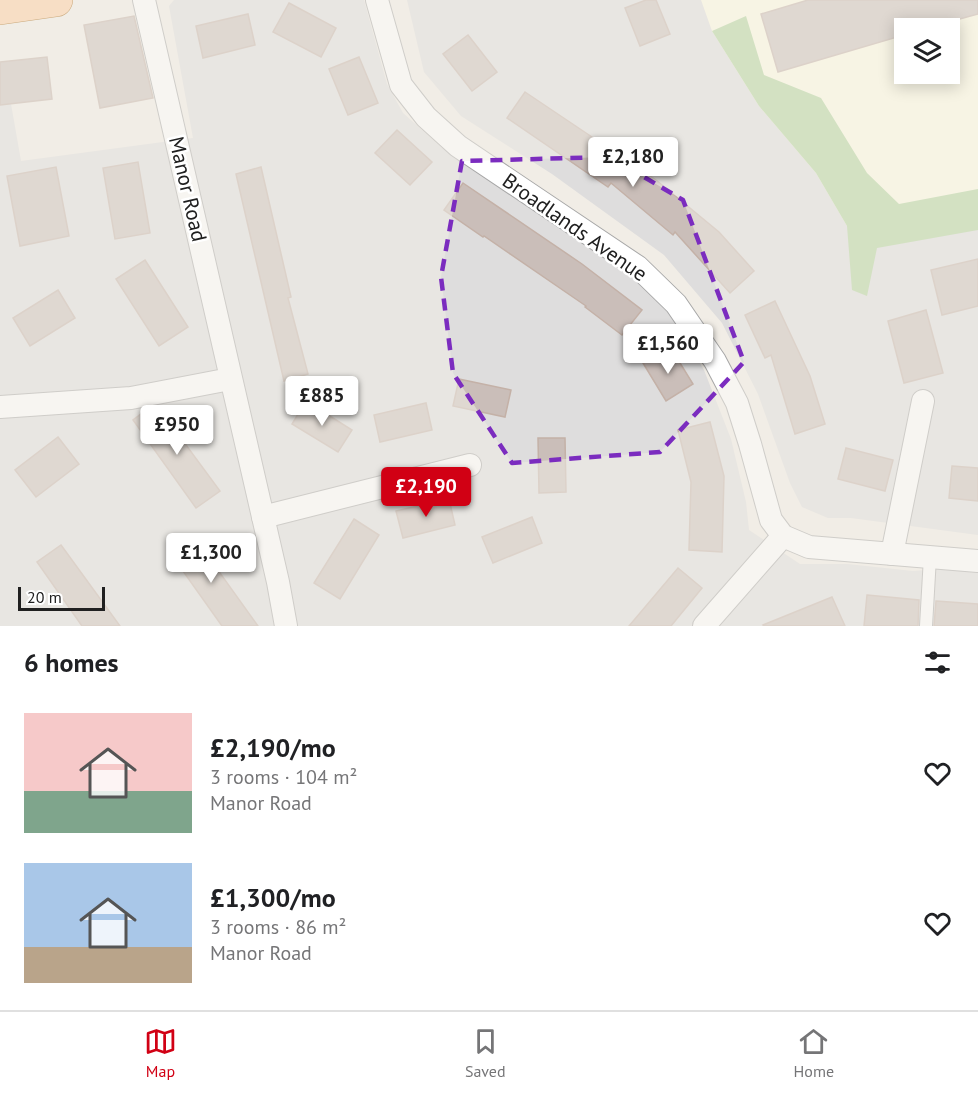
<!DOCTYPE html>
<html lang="en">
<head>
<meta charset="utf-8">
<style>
	:root { --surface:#fff; --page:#f6f6f6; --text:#202124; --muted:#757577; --line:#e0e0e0; --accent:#d10014 }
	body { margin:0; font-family:"PT Sans",sans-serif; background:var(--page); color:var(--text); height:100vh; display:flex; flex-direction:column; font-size:22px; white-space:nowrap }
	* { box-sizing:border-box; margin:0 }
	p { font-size:20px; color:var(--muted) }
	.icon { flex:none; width:33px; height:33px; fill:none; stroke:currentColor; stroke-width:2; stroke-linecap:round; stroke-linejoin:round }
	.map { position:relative; height:626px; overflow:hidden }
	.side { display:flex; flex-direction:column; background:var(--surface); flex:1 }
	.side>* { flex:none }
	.fabs { position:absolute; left:894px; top:18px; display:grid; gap:12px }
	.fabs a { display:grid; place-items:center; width:66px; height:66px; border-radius:0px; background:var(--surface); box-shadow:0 3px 15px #0003; font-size:30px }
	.scale { position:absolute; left:18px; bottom:15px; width:87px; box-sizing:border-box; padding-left:6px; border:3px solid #202020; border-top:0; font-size:16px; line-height:21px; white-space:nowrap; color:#202020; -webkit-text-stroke:4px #fff; paint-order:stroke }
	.price { position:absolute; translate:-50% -51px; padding:0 14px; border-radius:6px; background:#fff; color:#222; font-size:20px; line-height:39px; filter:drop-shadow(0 2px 3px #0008) }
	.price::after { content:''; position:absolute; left:50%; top:36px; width:18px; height:14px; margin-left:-9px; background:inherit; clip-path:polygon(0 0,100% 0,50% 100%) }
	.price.selected { background:var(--accent); color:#fff }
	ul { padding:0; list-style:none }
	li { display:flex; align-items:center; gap:18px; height:150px; padding:0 24px }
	li span { display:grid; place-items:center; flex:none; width:168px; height:120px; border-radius:0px; color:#555 }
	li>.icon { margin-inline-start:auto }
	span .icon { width:72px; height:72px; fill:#fffc; stroke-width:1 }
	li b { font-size:26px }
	h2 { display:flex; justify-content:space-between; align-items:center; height:72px; padding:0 24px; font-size:26px }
	.menu { display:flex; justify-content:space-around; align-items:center; height:84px; border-top:2px solid var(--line); background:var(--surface); font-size:16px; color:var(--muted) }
	.menu a { display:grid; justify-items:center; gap:3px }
	.menu .selected { color:var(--accent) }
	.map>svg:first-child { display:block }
	.residential { fill:#dedddd; fill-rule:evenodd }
	.education { fill:#fffce2; fill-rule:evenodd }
	.forest { fill:#afd398 }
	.building { fill:#cabeb9; stroke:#c4b1a7; stroke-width:1.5 }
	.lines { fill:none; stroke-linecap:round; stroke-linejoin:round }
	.lane-casing { stroke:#a7a7a7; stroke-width:14 }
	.street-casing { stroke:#a7a7a7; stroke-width:24 }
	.primary-casing { stroke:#9d5a00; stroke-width:34 }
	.lane { stroke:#fff; stroke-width:12 }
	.street { stroke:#fff; stroke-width:22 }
	.primary { stroke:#ffcc9e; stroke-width:33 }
	.marked { fill:none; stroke:#7b2cbf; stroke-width:4.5; stroke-dasharray:12 8; stroke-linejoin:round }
	.labels { text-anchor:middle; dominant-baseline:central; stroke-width:5; stroke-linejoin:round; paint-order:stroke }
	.street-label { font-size:21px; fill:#202020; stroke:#fff }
</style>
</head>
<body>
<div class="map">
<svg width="978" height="626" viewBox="0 0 978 626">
	<rect width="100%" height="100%" fill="#f1ede6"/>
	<g class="residential">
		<polygon points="174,0 364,0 387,84 403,113 441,147 624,270 667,310 704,370 731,439 746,502 749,530 800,564 847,564 913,571 939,569 978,572 978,626 0,626 0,105 11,104 21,161 193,138 169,6"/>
		<path d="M407,0H978V535L851,518H828L802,507L790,483L758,394L722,323L664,255L552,174L461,116L424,72ZM904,28H950V74H904Z"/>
	</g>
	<path class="education" d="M701,0H978V230L847,226L816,173L759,106L712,31ZM904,28H950V74H904Z"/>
	<polygon class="forest" points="746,16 764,75 821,98 867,173 899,204 978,189 978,230 877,248 867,296 852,290 847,226 816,173 759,106 712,31"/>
	<g class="building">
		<polygon points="646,0 656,0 670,34 640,46 625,8"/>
		<polygon points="808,0 978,0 978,14 927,28 904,28 904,35 778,72 761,14"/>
		<polygon points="289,3 336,28 321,57 273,32"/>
		<polygon points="248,14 255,45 203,58 196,26"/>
		<polygon points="134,16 153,98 100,108 84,25"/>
		<polygon points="468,35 497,72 472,91 443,54"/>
		<polygon points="47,57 52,99 0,105 0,62"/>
		<polygon points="359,57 378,103 348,115 329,69"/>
		<polygon points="525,92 656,180 719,232 754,271 730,293 675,232 673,235 611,183 608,187 507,118"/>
		<polygon points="397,130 432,162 410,185 375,153"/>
		<polygon points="138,162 150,233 115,239 103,168"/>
		<polygon points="56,167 69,236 20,246 7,176"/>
		<polygon points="261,167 291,297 288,298 308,374 284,381 236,174"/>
		<polygon points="463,183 582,264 642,310 622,335 585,307 586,306 484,236 483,237 444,210"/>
		<polygon points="978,259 978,306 942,315 931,270"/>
		<polygon points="145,260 188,327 159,346 116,279"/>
		<polygon points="58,290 75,318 30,346 13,318"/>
		<polygon points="775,301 810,376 825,424 795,434 771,355 765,358 745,315"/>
		<polygon points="926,310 943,373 904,383 888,321"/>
		<polygon points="672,350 693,384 666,401 643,363"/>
		<polygon points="459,379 511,390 505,417 453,406"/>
		<polygon points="306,401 352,430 338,452 292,424"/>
		<polygon points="426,403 432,430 380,442 374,415"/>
		<polygon points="158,407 220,491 196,508 133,420 149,408"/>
		<polygon points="710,422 724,476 722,552 689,550 691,482 678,430"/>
		<polygon points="58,437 79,464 36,497 15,470"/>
		<polygon points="538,438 565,438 566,492 539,493"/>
		<polygon points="846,448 893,460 885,491 838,479"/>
		<polygon points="952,466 978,468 978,501 949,498"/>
		<polygon points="449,499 455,525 403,538 396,511"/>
		<polygon points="532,517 542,543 493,563 482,537"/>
		<polygon points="354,519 379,535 340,599 314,583"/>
		<polygon points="192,534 258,626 222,626 168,550"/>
		<polygon points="61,545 120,626 82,626 37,562"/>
		<polygon points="678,568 702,588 671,626 629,626"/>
		<polygon points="867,595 919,600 918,626 864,626"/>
		<polygon points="832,597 845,626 764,626 763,625"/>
		<polygon points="936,601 978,604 978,626 934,626"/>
	</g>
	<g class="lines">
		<g class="lane-casing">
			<polyline id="lane" points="926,626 930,557"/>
		</g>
		<g class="street-casing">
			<g id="street">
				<polyline points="144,0 278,582 286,626"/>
				<polyline points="377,0 401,85 426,117 458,146 638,267 676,304 715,361 737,403 750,444 771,520 783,536 809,547 978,561"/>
				<polyline points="0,407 131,398 230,379"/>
				<polyline points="263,517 470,465"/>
				<polyline points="892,554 923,401"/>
				<polyline points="704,626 783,536"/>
			</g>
		</g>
		<g class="primary-casing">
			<polyline id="primary" points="0,8 56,0"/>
		</g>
		<use href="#lane" class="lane"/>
		<use href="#street" class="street"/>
		<use href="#primary" class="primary"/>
	</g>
	<path d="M0 0H978V626H0ZM610,157L683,200L744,362L660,452L512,463L453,373L441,277L462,161Z" fill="#f1ede6" fill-opacity=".55" fill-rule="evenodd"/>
	<path class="marked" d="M610,157L683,200L744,362L660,452L512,463L453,373L441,277L462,161Z"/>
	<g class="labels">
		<g class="street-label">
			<text transform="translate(188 189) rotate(77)">Manor Road</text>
			<text transform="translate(575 227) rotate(35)">Broadlands Avenue</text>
		</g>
	</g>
</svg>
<div class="fabs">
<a><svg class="icon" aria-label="layers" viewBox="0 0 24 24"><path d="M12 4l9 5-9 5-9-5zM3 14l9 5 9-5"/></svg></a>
</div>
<div class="scale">20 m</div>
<b class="price" style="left:633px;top:188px">£2,180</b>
<b class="price" style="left:668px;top:375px">£1,560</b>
<b class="price" style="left:322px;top:427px">£885</b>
<b class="price" style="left:177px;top:456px">£950</b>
<b class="price selected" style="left:426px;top:518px">£2,190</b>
<b class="price" style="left:211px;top:584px">£1,300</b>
</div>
<section class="side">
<h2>6 homes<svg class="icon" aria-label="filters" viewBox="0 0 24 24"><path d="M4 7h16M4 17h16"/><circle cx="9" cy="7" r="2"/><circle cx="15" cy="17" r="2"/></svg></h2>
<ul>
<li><span style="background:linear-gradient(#f6c9c9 65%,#7fa58c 0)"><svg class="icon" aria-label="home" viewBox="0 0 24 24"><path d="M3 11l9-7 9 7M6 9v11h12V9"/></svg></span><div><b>£2,190/mo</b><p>3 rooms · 104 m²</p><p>Manor Road</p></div><svg class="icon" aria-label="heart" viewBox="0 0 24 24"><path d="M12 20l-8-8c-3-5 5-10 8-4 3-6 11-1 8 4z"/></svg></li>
<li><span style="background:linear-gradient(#a9c7e8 70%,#b9a48a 0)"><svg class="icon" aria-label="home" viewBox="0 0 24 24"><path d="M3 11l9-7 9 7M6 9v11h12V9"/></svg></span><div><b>£1,300/mo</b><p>3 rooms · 86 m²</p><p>Manor Road</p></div><svg class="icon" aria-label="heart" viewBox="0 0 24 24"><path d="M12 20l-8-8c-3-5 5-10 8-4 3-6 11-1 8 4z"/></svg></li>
</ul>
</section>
<nav class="menu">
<a class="selected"><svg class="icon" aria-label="map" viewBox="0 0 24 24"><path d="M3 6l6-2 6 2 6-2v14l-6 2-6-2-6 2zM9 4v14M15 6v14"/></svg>Map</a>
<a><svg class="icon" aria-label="saved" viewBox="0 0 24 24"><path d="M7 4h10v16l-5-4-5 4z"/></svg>Saved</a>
<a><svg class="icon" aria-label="home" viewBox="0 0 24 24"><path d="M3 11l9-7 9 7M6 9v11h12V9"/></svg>Home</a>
</nav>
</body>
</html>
